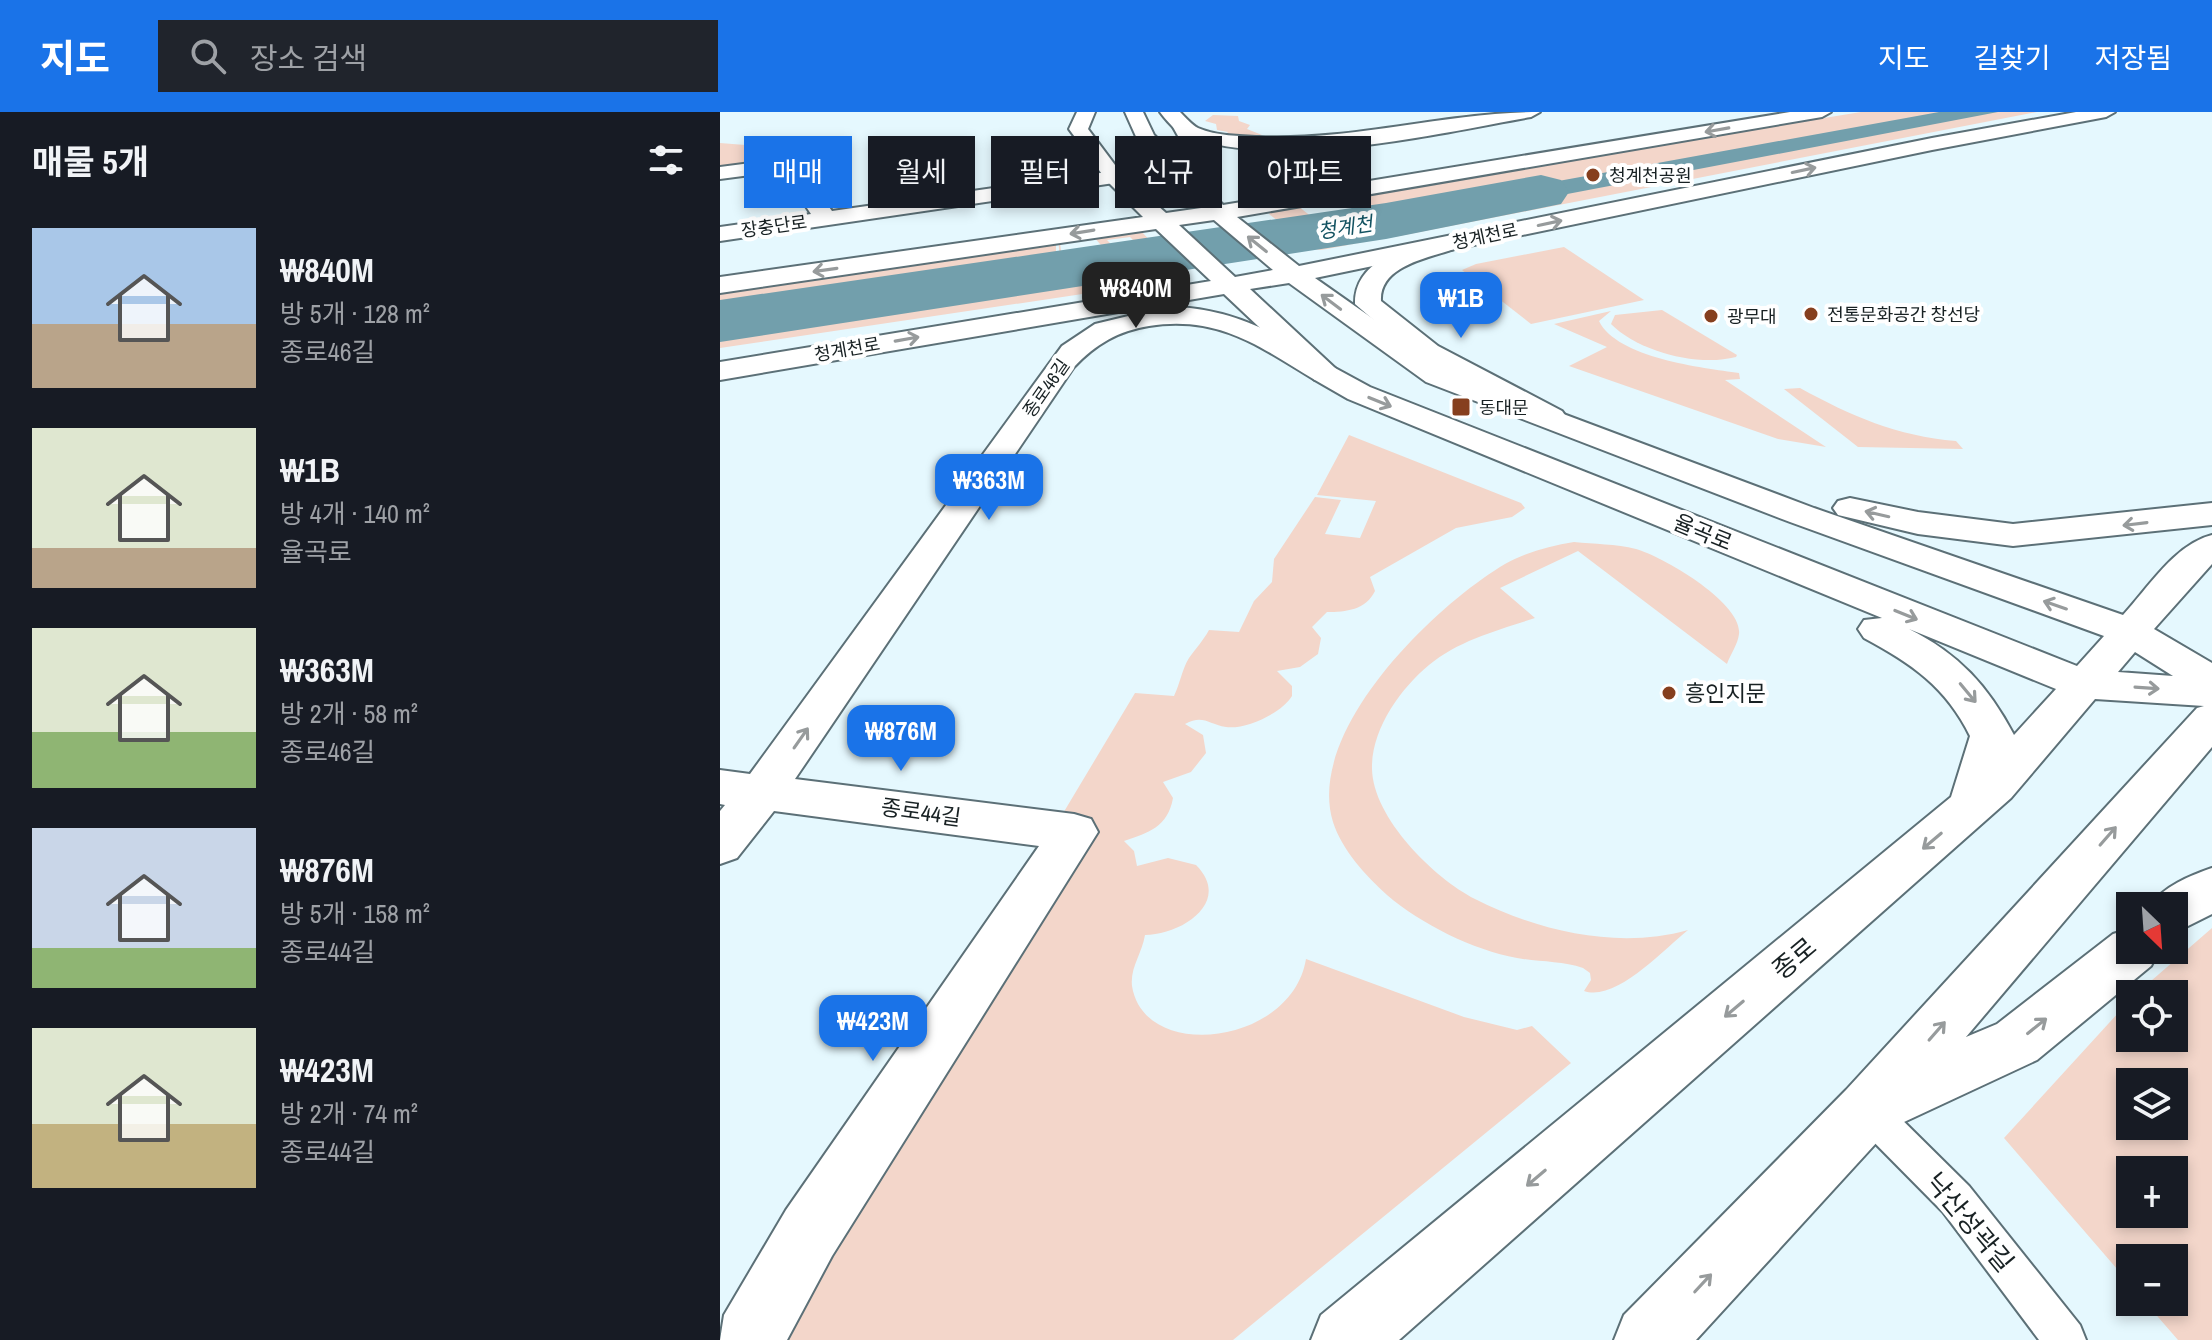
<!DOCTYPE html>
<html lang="ko">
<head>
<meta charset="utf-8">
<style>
	:root { --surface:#171b24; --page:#20242c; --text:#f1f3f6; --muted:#9ea1a6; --accent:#1a73e8 }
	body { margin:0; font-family:"Archivo Narrow","Noto Sans KR",sans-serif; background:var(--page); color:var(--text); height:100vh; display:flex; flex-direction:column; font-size:30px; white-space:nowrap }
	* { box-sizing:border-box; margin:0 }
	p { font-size:26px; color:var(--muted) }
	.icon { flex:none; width:44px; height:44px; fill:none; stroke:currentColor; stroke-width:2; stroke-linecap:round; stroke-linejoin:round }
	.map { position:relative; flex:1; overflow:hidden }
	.sheet { display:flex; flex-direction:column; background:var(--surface); width:720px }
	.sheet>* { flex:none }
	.banner { position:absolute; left:24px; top:24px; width:760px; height:72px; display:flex; gap:16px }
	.needle { width:52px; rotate:155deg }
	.tools { position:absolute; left:1396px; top:780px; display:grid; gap:16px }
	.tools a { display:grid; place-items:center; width:72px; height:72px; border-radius:0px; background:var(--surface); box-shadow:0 4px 12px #0003; font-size:40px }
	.price { position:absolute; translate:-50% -68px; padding:0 18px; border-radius:16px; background:var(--accent); color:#fff; font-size:26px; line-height:52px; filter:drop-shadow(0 2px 4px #0008) }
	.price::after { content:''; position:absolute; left:50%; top:48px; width:24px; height:18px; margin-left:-12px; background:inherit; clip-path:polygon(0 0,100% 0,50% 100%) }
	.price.active { background:#222; color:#fff }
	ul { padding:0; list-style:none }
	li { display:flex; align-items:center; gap:24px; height:200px; padding:0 32px }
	li span { display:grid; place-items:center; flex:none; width:224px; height:160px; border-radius:0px; color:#555 }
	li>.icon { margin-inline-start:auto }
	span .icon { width:96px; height:96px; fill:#fffc; stroke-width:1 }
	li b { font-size:34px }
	h2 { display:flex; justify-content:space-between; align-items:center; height:96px; padding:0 32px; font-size:34px }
	.pill { padding:0 28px; border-radius:0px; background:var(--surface); box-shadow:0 4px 12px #0003; font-size:28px; line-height:72px }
	.pill.active { background:var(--accent); color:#fff }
	header { display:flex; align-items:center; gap:48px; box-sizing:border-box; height:112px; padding:0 40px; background:var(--accent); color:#fff }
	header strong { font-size:38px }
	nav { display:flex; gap:44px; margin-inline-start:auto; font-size:28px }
	.search { width:560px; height:72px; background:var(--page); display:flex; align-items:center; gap:20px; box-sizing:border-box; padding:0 28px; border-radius:0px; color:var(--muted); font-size:30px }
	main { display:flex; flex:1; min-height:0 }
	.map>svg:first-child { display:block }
	.green { fill:#f3d6ca; fill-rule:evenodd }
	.water { fill:#729fac }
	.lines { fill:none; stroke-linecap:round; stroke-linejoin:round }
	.river { fill:#729fac; fill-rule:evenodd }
	.lane-casing { stroke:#5c7077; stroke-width:4 }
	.street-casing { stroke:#5c7077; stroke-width:4 }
	.secondary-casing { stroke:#5c7077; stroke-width:4 }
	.primary-casing { stroke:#5c7077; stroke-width:4 }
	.lane { fill:#fff; fill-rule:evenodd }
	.street { fill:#fff; fill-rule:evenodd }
	.secondary { fill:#fff; fill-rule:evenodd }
	.primary { fill:#fff; fill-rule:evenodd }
	.oneway { stroke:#979b9c }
	.poi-dot { fill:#863f1e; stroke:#fff; stroke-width:3 }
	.labels { text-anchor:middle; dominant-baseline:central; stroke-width:8; stroke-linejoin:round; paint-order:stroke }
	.far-poi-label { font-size:18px; fill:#182123; stroke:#fff; text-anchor:start }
	.far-street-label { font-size:18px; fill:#182123; stroke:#fff }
	.far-water-label { font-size:20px; font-style:italic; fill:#125261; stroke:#fff }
	.street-label { font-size:22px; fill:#182123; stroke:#fff }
	.poi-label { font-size:22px; fill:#182123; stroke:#fff; text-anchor:start }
	.near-street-label { font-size:26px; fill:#182123; stroke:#fff }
</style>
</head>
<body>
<header>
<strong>지도</strong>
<div class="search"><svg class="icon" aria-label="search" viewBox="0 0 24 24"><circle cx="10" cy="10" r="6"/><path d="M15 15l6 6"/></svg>장소 검색</div>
<nav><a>지도</a><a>길찾기</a><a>저장됨</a></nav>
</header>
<main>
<section class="sheet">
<h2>매물 5개<svg class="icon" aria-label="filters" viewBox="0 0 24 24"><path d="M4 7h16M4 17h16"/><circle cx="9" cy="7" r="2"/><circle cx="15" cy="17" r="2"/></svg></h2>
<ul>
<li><span style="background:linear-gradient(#a9c7e8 60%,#b9a48a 0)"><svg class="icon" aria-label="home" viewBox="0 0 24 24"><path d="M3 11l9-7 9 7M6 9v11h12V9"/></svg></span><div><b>₩840M</b><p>방 5개 · 128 m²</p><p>종로46길</p></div></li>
<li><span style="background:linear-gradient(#dfe7d0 75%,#b9a48a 0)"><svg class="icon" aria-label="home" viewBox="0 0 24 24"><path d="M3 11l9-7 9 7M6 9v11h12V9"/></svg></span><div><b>₩1B</b><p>방 4개 · 140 m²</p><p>율곡로</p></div></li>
<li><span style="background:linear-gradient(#dfe7d0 65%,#8fb573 0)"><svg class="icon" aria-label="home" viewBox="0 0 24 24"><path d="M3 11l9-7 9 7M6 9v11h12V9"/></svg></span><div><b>₩363M</b><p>방 2개 · 58 m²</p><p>종로46길</p></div></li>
<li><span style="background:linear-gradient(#c9d6e8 75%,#8fb573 0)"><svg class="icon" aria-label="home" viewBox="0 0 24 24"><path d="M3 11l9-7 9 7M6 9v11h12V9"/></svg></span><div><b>₩876M</b><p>방 5개 · 158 m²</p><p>종로44길</p></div></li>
<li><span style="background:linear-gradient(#dfe7d0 60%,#c2b280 0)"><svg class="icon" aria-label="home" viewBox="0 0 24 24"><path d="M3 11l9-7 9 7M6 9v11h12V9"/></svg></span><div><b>₩423M</b><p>방 2개 · 74 m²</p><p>종로44길</p></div></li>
</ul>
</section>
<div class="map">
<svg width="1492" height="1228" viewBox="0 0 1492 1228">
	<rect width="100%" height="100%" fill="#e5f8fe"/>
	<g class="green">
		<polygon points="1141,0 1317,0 674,125 656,104 621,86 578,94 627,133 661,127 601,138 593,137 549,102 552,98 622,85"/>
		<polygon points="493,3 518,4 519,9 530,13 527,17 542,23 536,26 505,23 508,20 497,18 496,12 485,9"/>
		<polygon points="0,31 65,36 93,47 0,58"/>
		<path d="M412,117L421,119L462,163L375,181L367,176L369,181L0,236V214L344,160L363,175C349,161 337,150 339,128ZM373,124L415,172V173L375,180C353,168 341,154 340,128ZM410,125L442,157L441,158L420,162L387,128Z"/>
		<polygon points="336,129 336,144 0,196 0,177"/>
		<polygon points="844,135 924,188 811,212 742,158 756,152"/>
		<path d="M942,198L1017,243L1016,245C978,255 919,240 891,212L895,203Z"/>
		<path d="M891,199L879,209C897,246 983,256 1019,261L1020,267L1005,268L1106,335L1058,327L849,254L887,235L834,212Z"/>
		<path d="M1080,276C1131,304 1177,324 1236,329L1243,337L1138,335L1064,277Z"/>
		<path d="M629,323L801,391L805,396L792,405L736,416L650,465L655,479C646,498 626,500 607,500L592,515L601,526L598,542L580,555L557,559L572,574V584C562,601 525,618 506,615C488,612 483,602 465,612L483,623L486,641L471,660L443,670L453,686C448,715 428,721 404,729L414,739L417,754L448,746L476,753C513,790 461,823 425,823C422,842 410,855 412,874C424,951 572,933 586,847L744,905L797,918L812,914L851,951L513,1228H48L333,718L415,581L454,584C460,572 462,557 469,546C476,536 483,529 489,518L519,520L534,489L552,470L554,447L595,385L621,388L605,422L640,426L656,389L597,383Z"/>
		<path d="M854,430C874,432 896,432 916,437C942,444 1023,491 1019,522C1018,532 1010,543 1007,552L858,439L780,476L815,506C779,518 739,528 709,553C680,577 651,618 652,657C653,706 714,766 755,787C818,819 898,838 968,818C943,838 896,890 864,879L871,868L870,861L863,856C842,849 819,850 797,846C753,838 701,812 667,783C646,764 622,738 613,710C585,619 714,494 785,452C806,440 830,434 854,430Z"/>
		<path d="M1492,816V1228H1458L1425,1190H1454V1146H1410V1172L1284,1026L1410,888V926H1454V882H1416ZM1410,970H1454V1014H1410ZM1410,1058H1454V1102H1410Z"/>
	</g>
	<g class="water">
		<polygon points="1219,0 1278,0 706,109 670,115 656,102"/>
		<polygon points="336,144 344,160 0,214 0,196"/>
	</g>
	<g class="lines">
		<polygon class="river" points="821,63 841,68 849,80 841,92 666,127 0,230 0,188 666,91"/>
		<g class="lane-casing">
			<g id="lane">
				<polygon points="448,6 456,6 475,33 464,61 458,65 452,61 463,33"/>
				<polygon points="1147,981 1160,986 1249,1074 1360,1213 1366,1228 1319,1228 1223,1100 1134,1010 1129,998 1134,986"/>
			</g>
		</g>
		<g class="street-casing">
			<g id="street">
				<path d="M440,0H460C465,5 472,13 478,16C497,24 519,24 539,25C634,29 726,0 820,0L811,5C715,22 559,59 467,24C457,21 446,8 440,0Z"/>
				<polygon points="68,46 75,48 112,99 394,59 404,65 394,71 0,129 0,115 91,102 62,59 0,67 0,55"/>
				<path d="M446,195C512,194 560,224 615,256L620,262L615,268H595C539,234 498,203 429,214C398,219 376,232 354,255L75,667L354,702L371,707L378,720L112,1144L67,1228H0L4,1203L66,1098L319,734L54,699L17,746L0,752V699L5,693L0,692V658L30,662L342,234L375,212Z"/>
			</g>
		</g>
		<g class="secondary-casing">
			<path id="secondary" d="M726,125L738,132L734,137C708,146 659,154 661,189L718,234L842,299L847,306L842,313H820L698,246L635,192C634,146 690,134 726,125Z"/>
		</g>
		<g class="primary-casing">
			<g id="primary">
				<path d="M357,0H375L368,17L401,61L446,101L481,96L418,29L405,0H423L434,23L503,93L1070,0H1111L1102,5L517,105L579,154L1212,26L1356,0H1395L1386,5L1212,38L595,166L726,258L1094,396L1403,503C1428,476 1455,432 1492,423V452L1434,517L1492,551V635L1246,925L1277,912L1393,822L1410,817V838H1439L1431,854L1317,948L1169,1017L976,1228H894L904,1203L1126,978L1477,596L1484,594L1375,587L1291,686L679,1228H591L601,1203L1231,685L1250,624C1226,575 1191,551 1144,526L1138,517L1144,508L1162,506L628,287L595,268L504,182L0,268V250L491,169L436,117L0,181V165L423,105L387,69L349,17ZM494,108L553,158L515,165L459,113ZM569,171L706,270L1070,410L1384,524L1357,554L650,275L615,256L530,177ZM1189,517L1336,577L1294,623C1268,574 1239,542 1189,517ZM1415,540L1453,564L1398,560Z"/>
				<polygon points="1130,386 1198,400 1293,412 1492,391 1492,413 1293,434 1198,422 1118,403 1113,396 1118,389"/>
				<path d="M1492,756V802L1454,821V794H1431C1441,775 1472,763 1492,756Z"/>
			</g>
		</g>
		<use href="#lane" class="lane"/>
		<use href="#street" class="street"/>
		<use href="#secondary" class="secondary"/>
		<use href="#primary" class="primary"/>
	</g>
	<defs><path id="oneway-shaft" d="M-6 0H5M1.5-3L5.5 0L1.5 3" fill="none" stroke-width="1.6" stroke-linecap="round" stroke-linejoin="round" transform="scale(2)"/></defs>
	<g class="oneway">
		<use href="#oneway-shaft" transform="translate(997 18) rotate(170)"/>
		<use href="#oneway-shaft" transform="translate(1084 58) rotate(-12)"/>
		<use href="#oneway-shaft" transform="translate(830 111) rotate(-12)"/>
		<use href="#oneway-shaft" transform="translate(362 120) rotate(171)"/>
		<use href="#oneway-shaft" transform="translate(537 132) rotate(-141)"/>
		<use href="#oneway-shaft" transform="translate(105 158) rotate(172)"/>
		<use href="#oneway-shaft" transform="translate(611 190) rotate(-143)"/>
		<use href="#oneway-shaft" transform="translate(187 227) rotate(-10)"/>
		<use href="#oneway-shaft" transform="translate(660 290) rotate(22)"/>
		<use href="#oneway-shaft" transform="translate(1157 402) rotate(-167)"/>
		<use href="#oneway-shaft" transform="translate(1415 412) rotate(173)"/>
		<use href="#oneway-shaft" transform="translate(1335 493) rotate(-161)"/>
		<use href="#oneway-shaft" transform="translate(1186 503) rotate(22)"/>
		<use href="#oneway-shaft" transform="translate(1427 576) rotate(4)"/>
		<use href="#oneway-shaft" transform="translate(1248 581) rotate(50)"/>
		<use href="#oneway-shaft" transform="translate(81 626) rotate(-55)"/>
		<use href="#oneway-shaft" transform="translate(1388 724) rotate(-49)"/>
		<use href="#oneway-shaft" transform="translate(1212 729) rotate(140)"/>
		<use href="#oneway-shaft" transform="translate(1014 897) rotate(140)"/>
		<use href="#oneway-shaft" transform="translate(1317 914) rotate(-39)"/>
		<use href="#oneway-shaft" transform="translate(1217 919) rotate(-49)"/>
		<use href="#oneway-shaft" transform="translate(816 1066) rotate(140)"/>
		<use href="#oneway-shaft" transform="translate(983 1171) rotate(-47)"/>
	</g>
	<g class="poi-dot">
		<circle cx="873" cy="63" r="8"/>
		<circle cx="1091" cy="202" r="8"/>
		<circle cx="991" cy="204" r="8"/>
		<rect x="731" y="285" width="20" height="20" rx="4"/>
		<circle cx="949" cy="581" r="8"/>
	</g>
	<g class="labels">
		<g class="far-poi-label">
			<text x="889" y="63">청계천공원</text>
			<text x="1107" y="202">전통문화공간 창선당</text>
			<text x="1007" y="204">광무대</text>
			<text x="759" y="295">동대문</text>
		</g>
		<g class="far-street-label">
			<text transform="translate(54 114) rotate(-8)">장충단로</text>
			<text transform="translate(765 124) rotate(-12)">청계천로</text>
			<text transform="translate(127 237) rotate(-10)">청계천로</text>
			<text transform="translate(326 276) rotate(-55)">종로46길</text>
		</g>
		<g class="far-water-label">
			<text transform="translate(625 115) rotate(-9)">청계천</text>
		</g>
		<g class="street-label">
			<text transform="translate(983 420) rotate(22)">율곡로</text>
			<text transform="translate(201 700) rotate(8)">종로44길</text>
		</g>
		<g class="poi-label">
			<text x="965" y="581">흥인지문</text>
		</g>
		<g class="near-street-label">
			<text transform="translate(1074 846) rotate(-40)">종로</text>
			<text transform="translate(1250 1110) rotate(50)">낙산성곽길</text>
		</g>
	</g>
</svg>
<div class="tools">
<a><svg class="needle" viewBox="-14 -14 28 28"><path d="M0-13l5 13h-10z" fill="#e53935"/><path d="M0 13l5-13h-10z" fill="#9ea1a6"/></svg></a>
<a><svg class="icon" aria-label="locate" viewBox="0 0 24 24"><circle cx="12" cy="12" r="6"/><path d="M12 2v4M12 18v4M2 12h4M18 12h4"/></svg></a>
<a><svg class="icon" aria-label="layers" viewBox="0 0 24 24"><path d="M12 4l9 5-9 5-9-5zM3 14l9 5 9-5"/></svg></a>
<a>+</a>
<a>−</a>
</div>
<b class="price active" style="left:416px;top:218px">₩840M</b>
<b class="price" style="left:741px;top:228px">₩1B</b>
<b class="price" style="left:269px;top:410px">₩363M</b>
<b class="price" style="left:181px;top:661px">₩876M</b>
<b class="price" style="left:153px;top:951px">₩423M</b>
<div class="banner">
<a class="pill active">매매</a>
<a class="pill">월세</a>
<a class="pill">필터</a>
<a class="pill">신규</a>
<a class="pill">아파트</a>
</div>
</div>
</main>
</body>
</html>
